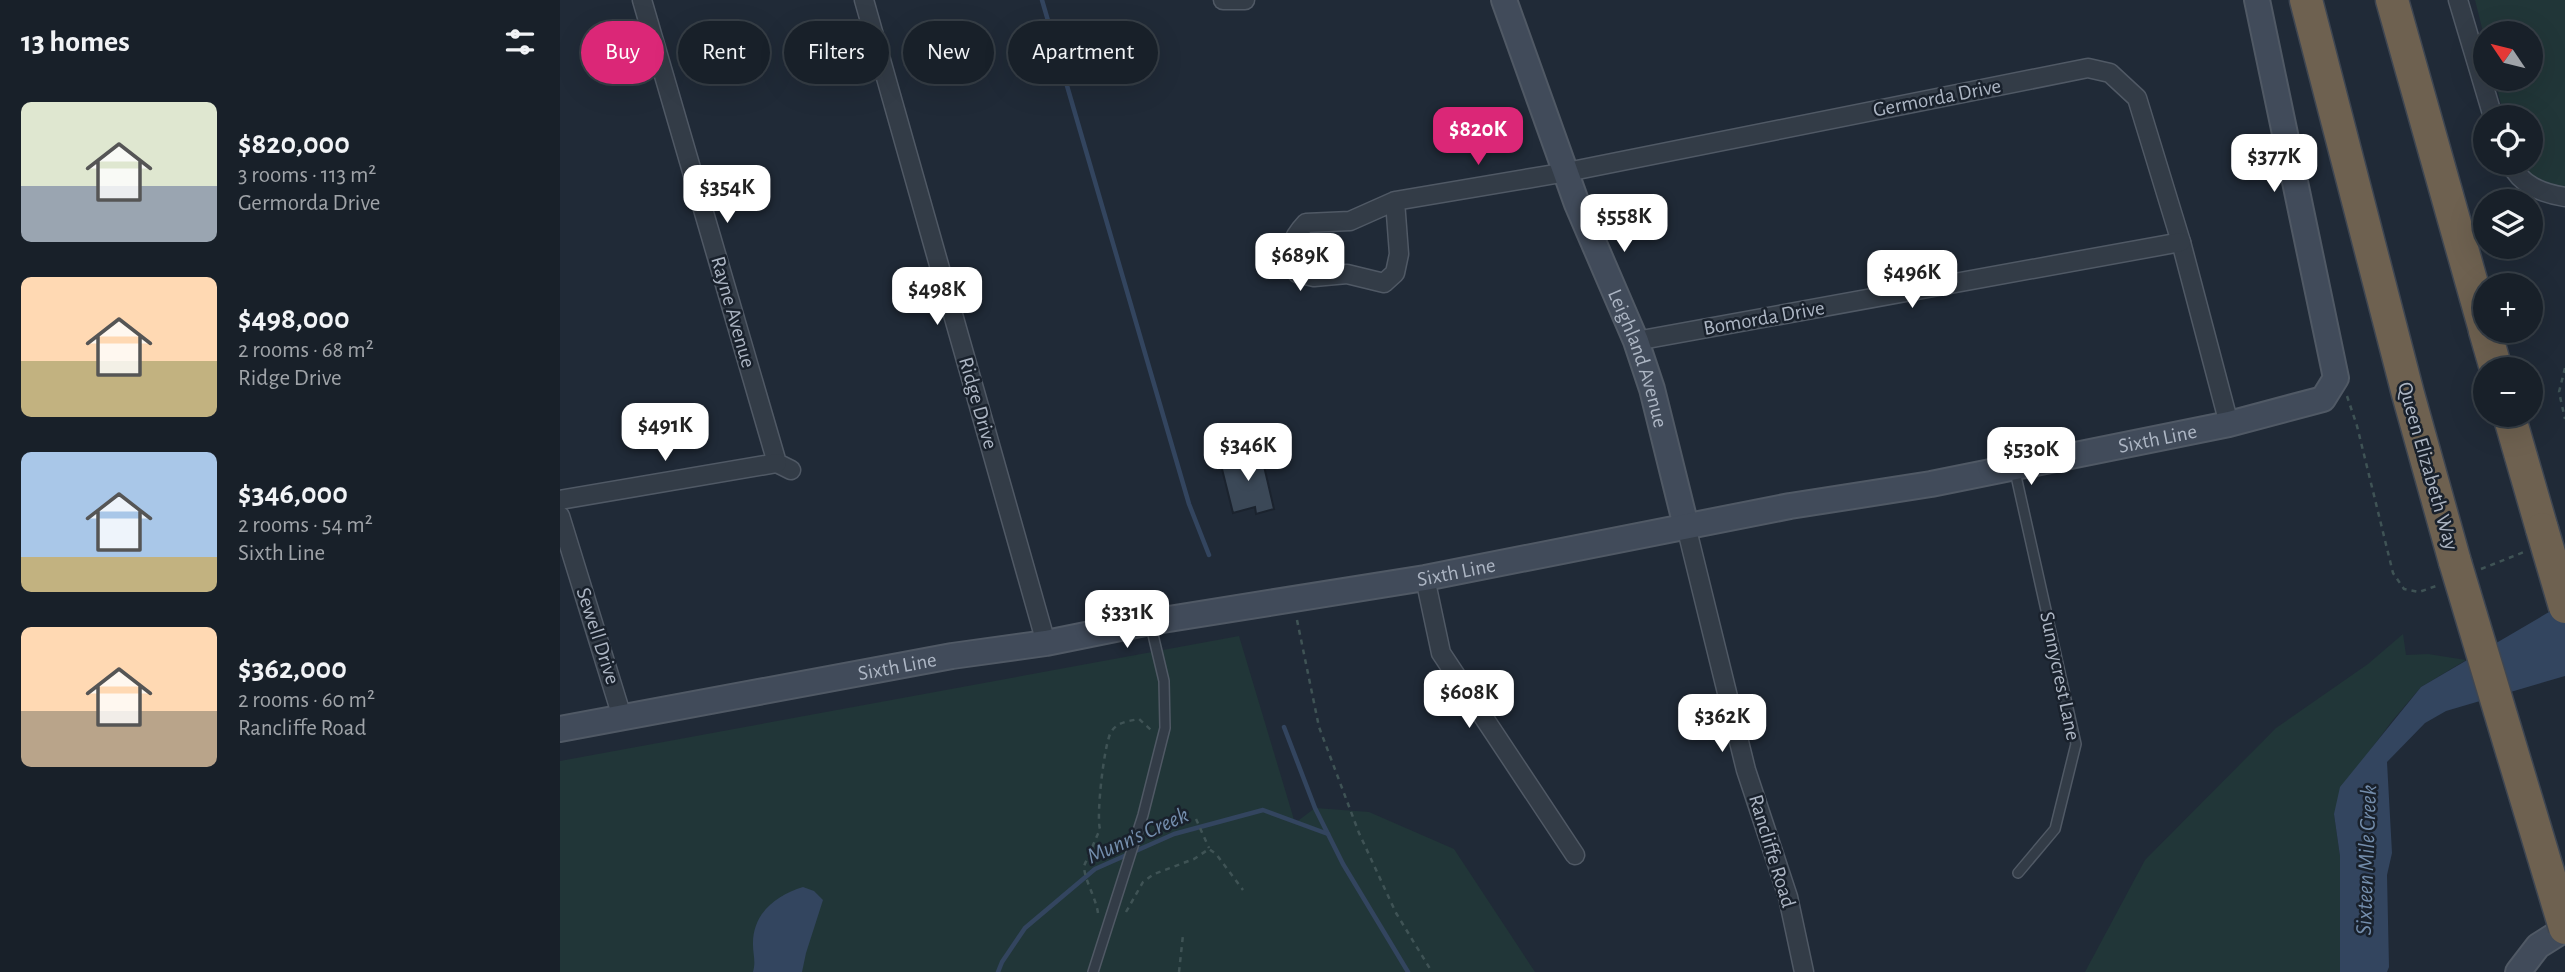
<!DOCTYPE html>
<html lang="en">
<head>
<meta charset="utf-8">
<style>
	:root { --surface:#182029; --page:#212831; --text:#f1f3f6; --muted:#9fa3a8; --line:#363e46; --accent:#db2777 }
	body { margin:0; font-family:"Alegreya Sans",sans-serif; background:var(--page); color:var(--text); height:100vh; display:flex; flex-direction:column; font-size:26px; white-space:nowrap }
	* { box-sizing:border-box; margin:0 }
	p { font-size:23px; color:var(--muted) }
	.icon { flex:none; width:38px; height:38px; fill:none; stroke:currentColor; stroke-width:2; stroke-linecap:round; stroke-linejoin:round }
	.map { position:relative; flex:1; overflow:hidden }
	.panel { display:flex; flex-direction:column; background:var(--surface); width:560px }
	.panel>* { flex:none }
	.guide { position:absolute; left:21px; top:21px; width:665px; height:63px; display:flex; gap:14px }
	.needle { width:46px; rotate:305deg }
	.fabs { position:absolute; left:1913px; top:21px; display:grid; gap:14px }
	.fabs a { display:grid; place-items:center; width:70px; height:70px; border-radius:50%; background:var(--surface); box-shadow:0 7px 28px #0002,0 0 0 2px var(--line); font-size:35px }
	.price { position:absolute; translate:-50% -60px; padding:0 16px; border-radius:14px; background:#fff; color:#222; font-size:23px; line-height:46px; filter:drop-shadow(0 2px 4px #0008) }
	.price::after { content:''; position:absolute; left:50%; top:42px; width:21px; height:16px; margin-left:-10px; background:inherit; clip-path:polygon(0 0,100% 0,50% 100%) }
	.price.selected { background:var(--accent); color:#fff }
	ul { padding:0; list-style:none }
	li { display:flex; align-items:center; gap:21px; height:175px; padding:0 21px }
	li span { display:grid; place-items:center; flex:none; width:196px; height:140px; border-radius:10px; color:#555 }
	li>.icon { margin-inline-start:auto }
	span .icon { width:84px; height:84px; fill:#fffc; stroke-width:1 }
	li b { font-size:30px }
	h2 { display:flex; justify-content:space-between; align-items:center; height:84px; padding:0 21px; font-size:30px }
	.chip { padding:0 24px; border-radius:32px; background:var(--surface); box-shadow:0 7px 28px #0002,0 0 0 2px var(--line); font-size:24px; line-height:63px }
	.chip.selected { background:var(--accent); color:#fff }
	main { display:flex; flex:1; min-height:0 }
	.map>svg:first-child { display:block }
	.green { fill:#213638 }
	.water { fill:#33455f }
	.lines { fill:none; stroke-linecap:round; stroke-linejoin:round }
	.stream { stroke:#33455f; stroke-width:4.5 }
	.building { fill:#3b4857; stroke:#1b232e; stroke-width:2 }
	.lane-casing { stroke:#505965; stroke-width:12 }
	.street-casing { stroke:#505965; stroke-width:21 }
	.secondary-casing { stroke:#505965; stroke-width:28 }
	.highway-casing { stroke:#3e4652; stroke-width:35 }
	.path { stroke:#3f5355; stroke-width:2.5; stroke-dasharray:5 5; stroke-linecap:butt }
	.lane { stroke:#333c47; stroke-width:9 }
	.street { stroke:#333c47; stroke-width:18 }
	.secondary { stroke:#414b5a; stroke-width:24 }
	.highway { stroke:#6e6150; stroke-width:32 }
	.highway-bridge-casing { stroke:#3e4652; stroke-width:35; stroke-linecap:butt }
	.highway-bridge { stroke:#6e6150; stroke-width:32 }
	.labels { text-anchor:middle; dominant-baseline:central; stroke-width:5; stroke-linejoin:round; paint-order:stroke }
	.street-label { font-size:21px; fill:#adb6c4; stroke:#19212c }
	.water-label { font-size:23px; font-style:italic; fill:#748ead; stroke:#19212c }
</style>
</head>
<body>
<main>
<section class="panel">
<h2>13 homes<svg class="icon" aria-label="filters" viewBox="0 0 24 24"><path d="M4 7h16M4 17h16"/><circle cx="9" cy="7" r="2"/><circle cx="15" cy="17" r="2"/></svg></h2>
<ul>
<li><span style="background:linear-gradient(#dfe7d0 60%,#9aa5b1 0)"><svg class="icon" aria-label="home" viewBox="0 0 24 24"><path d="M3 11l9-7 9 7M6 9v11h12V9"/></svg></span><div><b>$820,000</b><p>3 rooms · 113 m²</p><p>Germorda Drive</p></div></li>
<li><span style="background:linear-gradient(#ffd9b3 60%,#c2b280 0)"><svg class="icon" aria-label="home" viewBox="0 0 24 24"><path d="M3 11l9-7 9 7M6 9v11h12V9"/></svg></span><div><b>$498,000</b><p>2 rooms · 68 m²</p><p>Ridge Drive</p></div></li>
<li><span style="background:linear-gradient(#a9c7e8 75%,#c2b280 0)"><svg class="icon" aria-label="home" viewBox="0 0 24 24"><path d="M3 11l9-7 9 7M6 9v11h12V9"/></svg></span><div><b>$346,000</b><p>2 rooms · 54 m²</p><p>Sixth Line</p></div></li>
<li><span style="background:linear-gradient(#ffd9b3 60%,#b9a48a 0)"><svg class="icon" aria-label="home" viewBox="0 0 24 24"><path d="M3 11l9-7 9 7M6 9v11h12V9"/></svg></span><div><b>$362,000</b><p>2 rooms · 60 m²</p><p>Rancliffe Road</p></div></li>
</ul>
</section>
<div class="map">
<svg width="2005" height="972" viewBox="0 0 2005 972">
	<rect width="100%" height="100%" fill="#202a37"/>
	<g class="green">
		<polygon points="1915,0 2005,0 2005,189 1977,183 1957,163 1970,163 1970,117 1944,117 1935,79 1970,79 1970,33 1925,33 1925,40"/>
		<polygon points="1843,634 1846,655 1868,654 1906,660 1861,687 1832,721 1809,752 1774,814 1780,856 1780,972 1525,972 1585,860 1716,728 1808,664"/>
		<polygon points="679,636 735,823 755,808 809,812 894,849 975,972 0,972 0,761"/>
	</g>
	<g class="water">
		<polygon points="2001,605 2005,606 2005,676 1886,711 1865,723 1827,762 1832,853 1827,875 1829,967 1827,972 1780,972 1780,856 1774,814 1780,787 1861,687"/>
		<path d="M243,887L254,891L263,900L246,953L242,972H193C196,962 193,954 193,945C192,914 216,895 243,887Z"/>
	</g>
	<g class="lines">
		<g class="stream">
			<polyline points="482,0 629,504 649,555"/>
			<polyline points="724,727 755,808 783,864 848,972"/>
			<polyline points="438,972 442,962 465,928 535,869 614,834 703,810 768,834"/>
		</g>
	</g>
	<polygon class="building" points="695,446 700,449 714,509 696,514 695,507 673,513 661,465 683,458 687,448"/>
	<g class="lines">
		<g class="lane-casing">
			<g id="lane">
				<polyline points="1454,467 1516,744 1495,829 1458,873"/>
				<polyline points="533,972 583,815 605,728 604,681 590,622"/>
			</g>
		</g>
		<g class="street-casing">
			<g id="street">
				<polyline points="82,0 217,463 231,470"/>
				<polyline points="304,0 486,643"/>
				<polyline points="663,0 685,0"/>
				<polyline points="1898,0 1933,117"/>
				<path d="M1950,163C1961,185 1981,193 2005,197"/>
				<path d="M835,201L839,254L835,273L824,283L787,274L754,277L737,273C727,251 730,240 746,223L790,221L835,201L1007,172L1528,68L1550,73L1577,98L1621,242L1669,424"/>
				<polyline points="1076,341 1621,242"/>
				<polyline points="0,500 217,463"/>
				<polyline points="0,516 62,717"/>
				<polyline points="1126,526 1186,770 1228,897 1244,972"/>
				<polyline points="865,578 881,653 1015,855"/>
			</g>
		</g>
		<g class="secondary-casing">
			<g id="secondary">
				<path id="s1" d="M944,0L1017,204L1076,341L1092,389L1126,526"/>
				<path id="s2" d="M0,729L392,656L486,643L590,622L865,578L1230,506L1371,484L1669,424L1763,399L1776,378L1697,0"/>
				<polyline points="1958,972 1978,946 2005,929"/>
			</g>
		</g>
		<g class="highway-casing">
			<g id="highway">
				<polyline points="1746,0 1848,394 1895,562"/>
				<polyline points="1832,0 1925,330"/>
				<polyline points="1925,331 1936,369"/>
				<polyline points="1949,415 1982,529"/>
			</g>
		</g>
		<g class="path">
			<polyline points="2005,368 1999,392 2005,419"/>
			<polyline points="1787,396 1797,426 1833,573 1844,589 1859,592 1879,585"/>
			<polyline points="1921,569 1964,552"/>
			<polyline points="737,620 759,727 799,833 836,913 872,972"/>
			<polyline points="636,819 649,848"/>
			<polyline points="566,912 583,882 594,874 634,859 649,849 656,854 683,890"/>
			<path d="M538,913C536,898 524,879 524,866L540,829C536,817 544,744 551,732C557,722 569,721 579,719L591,730"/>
			<polyline points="619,972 623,935"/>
		</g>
		<use href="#lane" class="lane"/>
		<use href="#street" class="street"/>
		<use href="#secondary" class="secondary"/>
		<use href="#highway" class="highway"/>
		<g class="highway-bridge-casing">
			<g id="highway-bridge">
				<polyline points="1982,529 2005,607"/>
				<polyline points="1895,562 2005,928"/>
			</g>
		</g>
		<use href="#highway-bridge" class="highway-bridge"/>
	</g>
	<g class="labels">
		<g class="street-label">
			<text transform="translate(1377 98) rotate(-11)">Germorda Drive</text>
			<text transform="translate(173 312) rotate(74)">Rayne Avenue</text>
			<text transform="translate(1204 318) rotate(-10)">Bomorda Drive</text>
			<text stroke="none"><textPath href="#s1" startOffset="383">Leighland Avenue</textPath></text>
			<text transform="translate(418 403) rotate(74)">Ridge Drive</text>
			<text stroke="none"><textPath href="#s2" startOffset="1624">Sixth Line</textPath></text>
			<text transform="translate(1868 466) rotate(74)">Queen Elizabeth Way</text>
			<text stroke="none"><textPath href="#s2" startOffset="910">Sixth Line</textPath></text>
			<text transform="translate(38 636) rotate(72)">Sewell Drive</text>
			<text stroke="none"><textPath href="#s2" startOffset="343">Sixth Line</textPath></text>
			<text transform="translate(1500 676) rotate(78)">Sunnycrest Lane</text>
			<text transform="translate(1212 851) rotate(73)">Rancliffe Road</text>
		</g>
		<g class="water-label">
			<text transform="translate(578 836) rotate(-24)">Munn's Creek</text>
			<text transform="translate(1807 860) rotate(-88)">Sixteen Mile Creek</text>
		</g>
	</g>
</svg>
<div class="fabs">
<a><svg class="needle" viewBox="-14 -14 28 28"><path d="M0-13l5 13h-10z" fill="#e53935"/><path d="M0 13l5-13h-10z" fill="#9fa3a8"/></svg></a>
<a><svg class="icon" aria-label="locate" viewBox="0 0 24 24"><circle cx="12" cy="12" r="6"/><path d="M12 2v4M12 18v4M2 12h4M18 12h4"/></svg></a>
<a><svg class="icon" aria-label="layers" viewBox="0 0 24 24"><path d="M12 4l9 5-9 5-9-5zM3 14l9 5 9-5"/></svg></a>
<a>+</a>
<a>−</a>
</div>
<b class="price selected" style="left:918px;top:167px">$820K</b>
<b class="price" style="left:1714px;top:194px">$377K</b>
<b class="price" style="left:167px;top:225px">$354K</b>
<b class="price" style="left:1064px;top:254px">$558K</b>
<b class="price" style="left:740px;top:293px">$689K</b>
<b class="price" style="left:1352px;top:310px">$496K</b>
<b class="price" style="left:377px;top:327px">$498K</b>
<b class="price" style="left:105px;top:463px">$491K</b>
<b class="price" style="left:688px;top:483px">$346K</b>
<b class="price" style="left:1471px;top:487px">$530K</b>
<b class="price" style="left:567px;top:650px">$331K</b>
<b class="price" style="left:909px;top:730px">$608K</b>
<b class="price" style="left:1162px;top:754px">$362K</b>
<div class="guide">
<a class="chip selected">Buy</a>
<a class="chip">Rent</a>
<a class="chip">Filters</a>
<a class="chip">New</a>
<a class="chip">Apartment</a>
</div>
</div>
</main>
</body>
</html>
